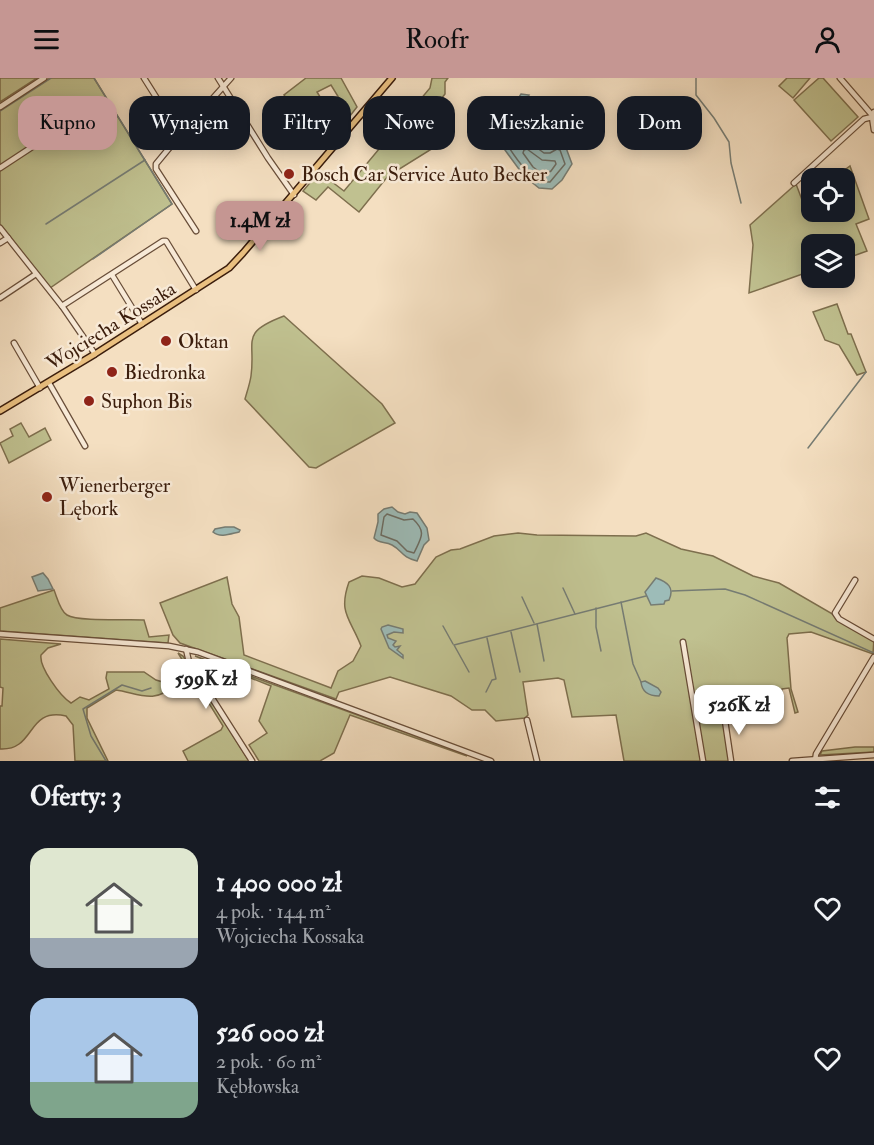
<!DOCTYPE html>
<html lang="pl">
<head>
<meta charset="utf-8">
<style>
	:root { --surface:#171b24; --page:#20242c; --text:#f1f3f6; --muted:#9ea1a6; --accent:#c59692 }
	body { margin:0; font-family:"IM FELL Double Pica",serif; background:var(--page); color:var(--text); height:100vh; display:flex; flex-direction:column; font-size:22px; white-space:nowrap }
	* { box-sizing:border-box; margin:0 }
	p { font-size:20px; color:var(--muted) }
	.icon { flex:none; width:33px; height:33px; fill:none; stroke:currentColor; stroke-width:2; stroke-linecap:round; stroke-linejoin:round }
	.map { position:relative; height:683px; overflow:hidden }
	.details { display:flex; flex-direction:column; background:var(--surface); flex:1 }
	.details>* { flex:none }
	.hud { position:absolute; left:18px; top:18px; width:838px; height:54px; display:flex; gap:12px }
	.controls { position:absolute; left:801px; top:90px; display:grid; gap:12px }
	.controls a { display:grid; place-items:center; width:54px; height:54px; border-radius:12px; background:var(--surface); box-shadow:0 3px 15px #0003; font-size:30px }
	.price { position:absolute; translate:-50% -51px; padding:0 14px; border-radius:12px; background:#fff; color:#222; font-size:20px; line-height:39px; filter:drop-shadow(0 2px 3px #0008) }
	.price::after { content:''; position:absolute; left:50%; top:36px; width:18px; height:14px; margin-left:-9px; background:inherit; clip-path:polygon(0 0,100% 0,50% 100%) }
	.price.on { background:var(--accent); color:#111 }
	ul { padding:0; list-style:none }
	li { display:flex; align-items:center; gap:18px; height:150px; padding:0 30px }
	li span { display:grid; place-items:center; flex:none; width:168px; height:120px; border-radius:18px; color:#555 }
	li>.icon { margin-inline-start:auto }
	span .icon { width:72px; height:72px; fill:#fffc; stroke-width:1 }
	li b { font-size:26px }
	h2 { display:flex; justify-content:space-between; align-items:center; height:72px; padding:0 30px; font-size:26px }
	.tag { padding:0 21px; border-radius:18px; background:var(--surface); box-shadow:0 3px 15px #0003; font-size:21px; line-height:54px }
	.tag.on { background:var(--accent); color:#111 }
	header { display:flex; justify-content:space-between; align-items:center; height:78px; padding:0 30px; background:var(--accent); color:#111; font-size:27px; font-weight:600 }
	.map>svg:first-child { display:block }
	.green { fill:#c0c190; stroke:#7e6f4e; stroke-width:1.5 }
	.water { fill:#9dbcb8; stroke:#767c73; stroke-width:1.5 }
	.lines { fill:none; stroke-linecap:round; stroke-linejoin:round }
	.shore { stroke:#6c6c62; stroke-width:1.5 }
	.stream { stroke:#767c73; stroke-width:1.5 }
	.minor-casing { stroke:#694e39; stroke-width:7 }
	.major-casing { stroke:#3b1d0c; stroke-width:8 }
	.minor { stroke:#f8ead7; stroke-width:4.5 }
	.major { stroke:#eac080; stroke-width:5 }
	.poi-dot { fill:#8f2418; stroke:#f8ead7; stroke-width:2 }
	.labels { text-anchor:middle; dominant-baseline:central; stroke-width:5; stroke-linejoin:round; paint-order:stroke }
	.poi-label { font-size:20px; fill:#3b1d0c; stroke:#f8ead7; text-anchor:start }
	.street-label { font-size:20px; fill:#3b1d0c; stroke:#f8ead7 }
</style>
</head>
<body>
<header><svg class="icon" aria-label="menu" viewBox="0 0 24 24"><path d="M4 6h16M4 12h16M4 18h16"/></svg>Roofr<svg class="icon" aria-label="person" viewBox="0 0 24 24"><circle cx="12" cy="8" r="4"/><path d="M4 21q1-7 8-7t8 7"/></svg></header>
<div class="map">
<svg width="874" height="683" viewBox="0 0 874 683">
	<rect width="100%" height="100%" fill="#f4dfc1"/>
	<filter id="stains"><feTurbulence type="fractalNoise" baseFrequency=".00333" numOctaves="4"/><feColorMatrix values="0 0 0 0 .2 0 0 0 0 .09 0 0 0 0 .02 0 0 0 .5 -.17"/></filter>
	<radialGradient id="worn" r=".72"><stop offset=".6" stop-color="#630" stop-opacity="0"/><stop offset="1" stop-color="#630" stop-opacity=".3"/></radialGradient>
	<g class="green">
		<polygon points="0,0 37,0 0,24"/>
		<polygon points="50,0 94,0 172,126 50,210 0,146 0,32"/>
		<polygon points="306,0 341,0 357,29 350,38 331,7 317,14 340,51 331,59 311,25 296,35 284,17"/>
		<polygon points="432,0 448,0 445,4 445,16 423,44 438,67 388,98 359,134 328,109 316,122 303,113 319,94 344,113 430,10"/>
		<polygon points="787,0 810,0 793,20 779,8"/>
		<polygon points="819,0 823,0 858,39 831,63 794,22"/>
		<polygon points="850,88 869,141 856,146 867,173 845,181 844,166 812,166 811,193 749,215 753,167 750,147 796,106 804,127 811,124 812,134 844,134 844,100 834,100"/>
		<polygon points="837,226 848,256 851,256 866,294 857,297 839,267 825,262 813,234"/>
		<path d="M284,238L382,326L395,345L316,390L309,389L245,321C247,314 250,305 251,298C256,262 239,255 284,238Z"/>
		<polygon points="21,345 29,359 45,350 51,362 9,385 0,365 13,358 10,351"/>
		<path d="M518,455L537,457L636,458L646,455L681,471L713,478L753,498L779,505L874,560L873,576L811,554L789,556L787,560L791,611L798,634L795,635L789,610L782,611V613L720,616L730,683H624L616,637L572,639L564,602L558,600L523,604L528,637L525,640L496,643L485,632H472L451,618L390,599L339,614L336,621L180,565L173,557L160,525L227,499L232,526L239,539L244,577L331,610L338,593L353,583L361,568C350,540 338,535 349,504L362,498L379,500L402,509L415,506L436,479L451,472L460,471L494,458Z"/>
		<path d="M54,512C57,519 60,533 67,537C78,544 128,541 144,542L149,559L169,557L168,565L0,553V530Z"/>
		<path d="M0,561L61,566L48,570L41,577C39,589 60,618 71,625L80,619L89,622L109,611L106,600L107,594H144L156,602L173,607C156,627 137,615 116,612L87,630V640L108,683H75L73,647L66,638C26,629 36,673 0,671V628H2L3,610L0,609Z"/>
		<polygon points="178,575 183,578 249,683 188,683 183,673 221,652 223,648"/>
		<polygon points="195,578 465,676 467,678 350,637 334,675 320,683 259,683 249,667 267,655 259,643 271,608"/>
		<polygon points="855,669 874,669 874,674 820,677 822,673"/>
	</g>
	<g class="water">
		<polygon points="521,16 529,17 516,38 529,57 548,70 562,59 572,86 562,102 552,111 539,110 524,98 494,57"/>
		<path d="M392,429L398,434L405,436L410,434L417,435L427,450L429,462L424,467L417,483C401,479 403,473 392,467C385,463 379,466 374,460L378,444V436L384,431Z"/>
		<path d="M225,449H234L240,452L239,454C230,456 220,460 213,454L215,451Z"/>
		<polygon points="43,495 48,501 53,511 38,513 32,499"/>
		<path d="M656,500C667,504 675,509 669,522L665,523L664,526L651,527L645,514Z"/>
		<polygon points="388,547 403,551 403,555 394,554 387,557 388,560 396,563 393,567 395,569 400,568 397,572 403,577 403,580 389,570 381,551 382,549"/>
		<path d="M645,603L658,610L661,614L659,618C649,618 642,614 641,604Z"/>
	</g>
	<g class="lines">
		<g class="shore">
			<path d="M513,44L526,62L544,75H550L557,71L560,72L565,86L550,104C529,105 513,75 502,59V56L509,45Z"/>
			<polygon points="527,71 542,82 555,83 556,86 551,93 544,97 533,89 523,75 524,72"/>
			<path d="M387,436L404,442L413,441C427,454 421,460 414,475L407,473L397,463L381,457L384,439Z"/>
		</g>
		<g class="stream">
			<polyline points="696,0 696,17 714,40 729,64 731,85 741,125"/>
			<polyline points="0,33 51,0"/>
			<polyline points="46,146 145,82"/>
			<polyline points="93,181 172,126 94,0"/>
			<polyline points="808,370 866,294"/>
			<polyline points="563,510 575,536"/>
			<polyline points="672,513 725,511 745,517 874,575"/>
			<polyline points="522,519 534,545"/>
			<polyline points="621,524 633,586 641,604"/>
			<polyline points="596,530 596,549 601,573"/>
			<polyline points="537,546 544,583"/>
			<polyline points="443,548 453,566"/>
			<polyline points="511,554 520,594"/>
			<polyline points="469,594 454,567 646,518"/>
			<polyline points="486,614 492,602 496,601 487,560"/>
			<polyline points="106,683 91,658 83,631 122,607 142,613 151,610"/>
		</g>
		<g class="minor-casing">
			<g id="minor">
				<polyline points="144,0 180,57"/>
				<polyline points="218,0 268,80 294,117"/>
				<polyline points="840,0 872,37"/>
				<polyline points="0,29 44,0"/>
				<polyline points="874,34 872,39 874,52"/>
				<polyline points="0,90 99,25"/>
				<polyline points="794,105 864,41 872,39"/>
				<polyline points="0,150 62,228 95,276"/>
				<polyline points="196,153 156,91 156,86 180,57 231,0"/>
				<polyline points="0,165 8,160"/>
				<polyline points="112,197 142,246"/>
				<polyline points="0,220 36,196"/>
				<polyline points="62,228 163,163 166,163 196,212"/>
				<polyline points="14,265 40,310"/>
				<polyline points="49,305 85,368"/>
				<polyline points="855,502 835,535 839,541 874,561"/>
				<polyline points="0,556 169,568 198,574 491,683"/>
				<polyline points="683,564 703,683"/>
				<polyline points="186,571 189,584 252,683"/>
				<polyline points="724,636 731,683"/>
				<polyline points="527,642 537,683"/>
				<polyline points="792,683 874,677"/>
				<polyline points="815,683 816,676 874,579"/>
			</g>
		</g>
		<g class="major-casing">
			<polyline id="major" points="0,333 95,276 229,190 243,175 392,0"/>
		</g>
		<use href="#minor" class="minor"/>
		<use href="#major" class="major"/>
	</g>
	<g class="poi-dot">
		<circle cx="289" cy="96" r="6"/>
		<circle cx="166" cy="263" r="6"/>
		<circle cx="112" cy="294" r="6"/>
		<circle cx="89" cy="323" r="6"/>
		<circle cx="47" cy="419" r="6"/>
	</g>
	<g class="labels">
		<g class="poi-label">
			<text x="301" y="96">Bosch Car Service Auto Becker</text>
			<text x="178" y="263">Oktan</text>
			<text x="124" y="294">Biedronka</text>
			<text x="101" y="323">Suphon Bis</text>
			<text x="59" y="407">Wienerberger<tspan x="59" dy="23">Lębork</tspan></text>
		</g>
		<g class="street-label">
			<text transform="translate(111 248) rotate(-32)">Wojciecha Kossaka</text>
		</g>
	</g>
	<rect width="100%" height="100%" filter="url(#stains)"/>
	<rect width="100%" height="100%" fill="url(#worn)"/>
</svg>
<div class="controls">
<a><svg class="icon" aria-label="locate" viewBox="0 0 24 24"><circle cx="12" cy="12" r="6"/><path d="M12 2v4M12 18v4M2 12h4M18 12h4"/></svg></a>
<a><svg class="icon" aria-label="layers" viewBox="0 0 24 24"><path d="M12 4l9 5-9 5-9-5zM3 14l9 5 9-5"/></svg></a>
</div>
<b class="price on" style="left:260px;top:174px">1.4M zł</b>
<b class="price" style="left:206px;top:632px">599K zł</b>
<b class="price" style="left:739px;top:658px">526K zł</b>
<div class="hud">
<a class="tag on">Kupno</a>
<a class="tag">Wynajem</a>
<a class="tag">Filtry</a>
<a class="tag">Nowe</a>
<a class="tag">Mieszkanie</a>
<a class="tag">Dom</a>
</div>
</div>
<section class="details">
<h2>Oferty: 3<svg class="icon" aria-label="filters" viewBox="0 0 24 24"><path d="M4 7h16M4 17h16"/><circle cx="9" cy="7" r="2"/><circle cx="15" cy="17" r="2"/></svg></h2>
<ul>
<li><span style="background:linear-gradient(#dfe7d0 75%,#9aa5b1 0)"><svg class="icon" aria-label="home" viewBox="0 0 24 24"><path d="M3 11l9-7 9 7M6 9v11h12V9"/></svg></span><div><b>1 400 000 zł</b><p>4 pok. · 144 m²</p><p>Wojciecha Kossaka</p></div><svg class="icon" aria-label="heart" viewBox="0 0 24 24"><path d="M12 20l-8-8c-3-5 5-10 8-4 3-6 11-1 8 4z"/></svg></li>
<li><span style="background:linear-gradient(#a9c7e8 70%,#7fa58c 0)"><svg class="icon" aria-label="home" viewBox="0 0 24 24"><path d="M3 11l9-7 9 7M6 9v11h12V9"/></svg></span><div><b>526 000 zł</b><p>2 pok. · 60 m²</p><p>Kębłowska</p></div><svg class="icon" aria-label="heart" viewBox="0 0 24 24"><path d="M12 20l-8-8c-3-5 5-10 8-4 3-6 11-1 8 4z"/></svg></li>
</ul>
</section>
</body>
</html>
